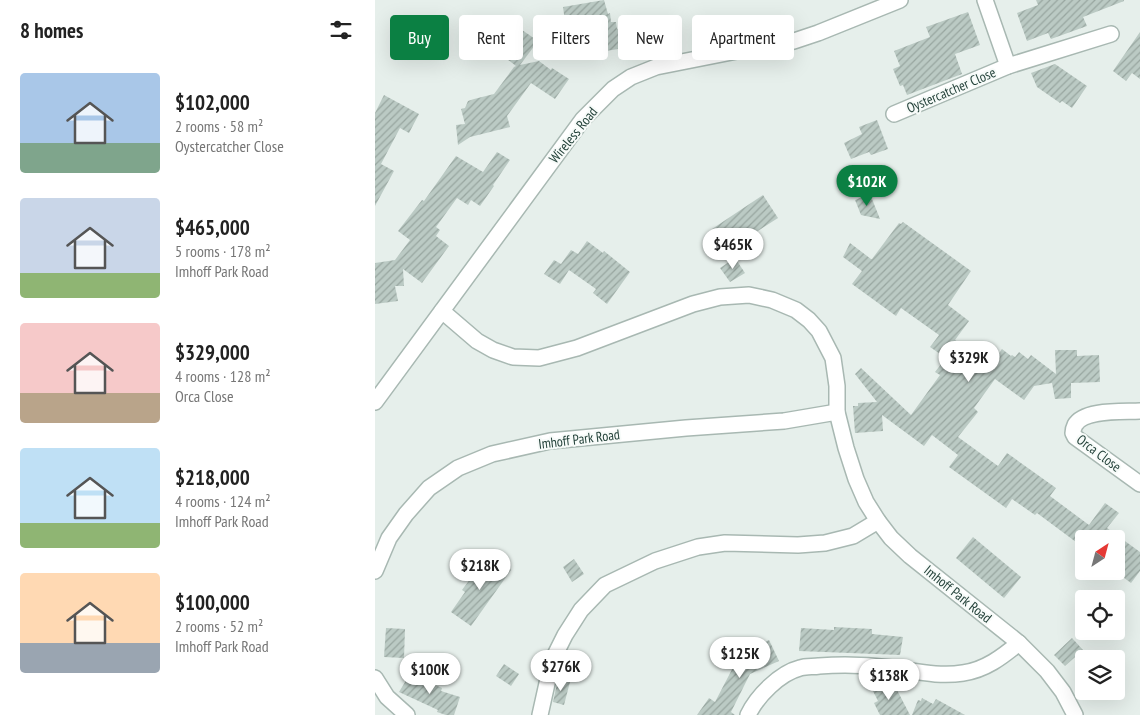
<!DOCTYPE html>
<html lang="en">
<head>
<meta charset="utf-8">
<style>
	:root { --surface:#fff; --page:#f6f6f6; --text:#222; --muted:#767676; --accent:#0b8043 }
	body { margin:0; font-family:"PT Sans Narrow",sans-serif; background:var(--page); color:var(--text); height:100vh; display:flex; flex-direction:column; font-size:19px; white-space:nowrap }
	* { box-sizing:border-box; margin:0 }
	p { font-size:16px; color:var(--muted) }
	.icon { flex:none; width:28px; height:28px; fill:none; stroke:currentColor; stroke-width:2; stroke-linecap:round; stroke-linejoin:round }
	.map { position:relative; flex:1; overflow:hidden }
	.sheet { display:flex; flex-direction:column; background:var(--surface); width:375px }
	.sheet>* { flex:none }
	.banner { position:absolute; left:15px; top:15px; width:475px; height:45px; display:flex; gap:10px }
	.needle { width:32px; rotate:36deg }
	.fabs { position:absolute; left:700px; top:530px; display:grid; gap:10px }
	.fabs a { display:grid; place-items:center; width:50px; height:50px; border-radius:5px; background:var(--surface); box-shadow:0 5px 20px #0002; font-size:25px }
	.price { position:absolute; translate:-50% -42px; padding:0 11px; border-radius:18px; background:#fff; color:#222; font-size:16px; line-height:32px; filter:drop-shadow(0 1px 2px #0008) }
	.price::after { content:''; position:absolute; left:50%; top:30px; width:15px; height:11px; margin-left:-8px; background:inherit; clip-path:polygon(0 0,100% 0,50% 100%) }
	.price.active { background:var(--accent); color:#fff }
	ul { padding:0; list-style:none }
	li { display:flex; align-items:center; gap:15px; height:125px; padding:0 20px }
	li span { display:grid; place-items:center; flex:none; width:140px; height:100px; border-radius:5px; color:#555 }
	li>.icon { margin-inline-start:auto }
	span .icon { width:60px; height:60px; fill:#fffc; stroke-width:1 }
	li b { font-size:21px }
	h2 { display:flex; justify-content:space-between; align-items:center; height:60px; padding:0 20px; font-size:21px }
	.tag { padding:0 18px; border-radius:5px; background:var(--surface); box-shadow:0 5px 20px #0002; font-size:18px; line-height:45px }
	.tag.active { background:var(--accent); color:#fff }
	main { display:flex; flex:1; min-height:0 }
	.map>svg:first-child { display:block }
	.building { fill:url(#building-hatch) }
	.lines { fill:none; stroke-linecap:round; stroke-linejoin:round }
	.minor-casing { stroke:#a8b8b2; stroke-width:18 }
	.minor { stroke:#fff; stroke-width:15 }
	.labels { text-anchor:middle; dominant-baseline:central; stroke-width:4; stroke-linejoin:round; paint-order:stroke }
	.street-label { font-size:14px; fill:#24423a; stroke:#f7fbf9 }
</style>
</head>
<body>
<main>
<section class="sheet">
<h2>8 homes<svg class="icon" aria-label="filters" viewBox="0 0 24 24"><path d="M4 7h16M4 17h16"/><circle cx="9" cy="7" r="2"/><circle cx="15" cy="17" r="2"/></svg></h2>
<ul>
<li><span style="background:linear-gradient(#a9c7e8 70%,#7fa58c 0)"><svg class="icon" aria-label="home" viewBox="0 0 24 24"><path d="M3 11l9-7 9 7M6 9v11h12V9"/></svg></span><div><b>$102,000</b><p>2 rooms · 58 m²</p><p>Oystercatcher Close</p></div></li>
<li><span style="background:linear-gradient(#c9d6e8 75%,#8fb573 0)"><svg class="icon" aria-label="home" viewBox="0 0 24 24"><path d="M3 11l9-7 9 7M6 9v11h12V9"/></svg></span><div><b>$465,000</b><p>5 rooms · 178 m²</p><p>Imhoff Park Road</p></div></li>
<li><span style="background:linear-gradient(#f6c9c9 70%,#b9a48a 0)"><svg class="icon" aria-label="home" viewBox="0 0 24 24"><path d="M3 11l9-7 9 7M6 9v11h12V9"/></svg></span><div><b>$329,000</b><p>4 rooms · 128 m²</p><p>Orca Close</p></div></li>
<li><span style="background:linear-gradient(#bfe0f5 75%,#8fb573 0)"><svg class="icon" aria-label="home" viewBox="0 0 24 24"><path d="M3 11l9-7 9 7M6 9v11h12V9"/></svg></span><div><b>$218,000</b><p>4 rooms · 124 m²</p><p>Imhoff Park Road</p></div></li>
<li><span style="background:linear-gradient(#ffd9b3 70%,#9aa5b1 0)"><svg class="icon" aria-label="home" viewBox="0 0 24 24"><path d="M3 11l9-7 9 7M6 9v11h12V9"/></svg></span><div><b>$100,000</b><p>2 rooms · 52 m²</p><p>Imhoff Park Road</p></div></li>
</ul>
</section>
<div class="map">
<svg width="765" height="715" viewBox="0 0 765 715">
	<defs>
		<pattern id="building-hatch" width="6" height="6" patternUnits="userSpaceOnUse" patternTransform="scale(1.25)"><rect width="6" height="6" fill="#bbcac4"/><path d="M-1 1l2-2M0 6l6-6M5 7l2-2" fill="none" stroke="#98a6a0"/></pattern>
	</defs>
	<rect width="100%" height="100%" fill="#e6efeb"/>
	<g class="building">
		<polygon points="229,0 233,14 235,13 236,22 241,22 242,29 246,28 249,48 231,51 229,31 192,36 188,7"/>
		<polygon points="661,0 749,0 749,1 708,17 712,26 676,39 673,33 652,41 642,13 663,5"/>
		<polygon points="593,12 605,45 580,54 587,74 532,95 528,85 525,86 518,69 525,66 519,51 555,37 551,27"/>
		<polygon points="147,30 163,41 145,65 164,61 176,70 177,68 194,79 180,99 156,83 132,116 135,127 95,137 83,145 81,125 90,124 86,109 90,108 93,101 99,99 119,94 139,67 141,66 128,56"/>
		<polygon points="765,32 765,79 757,73 751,81 738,71"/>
		<polygon points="680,64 712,86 697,108 687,101 685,103 662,87 656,73"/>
		<polygon points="9,95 44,114 34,133 25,128 6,164 19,171 0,206 0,113"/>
		<polygon points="502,120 513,149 496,155 494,152 476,159 469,143 487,134 484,127"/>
		<polygon points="122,152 135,160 118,185 119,186 105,206 96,200 93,205 82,198 61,227 65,230 61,236 74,246 47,283 28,269 29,286 20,286 23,301 0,304 0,263 20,260 35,240 23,231 47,200 49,201 81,156 108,172"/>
		<polygon points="495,194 505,219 486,215 480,200"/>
		<polygon points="388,195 403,218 352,251 337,229"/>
		<polygon points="528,222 596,271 573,305 594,321 580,340 615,367 627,349 636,356 637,355 640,357 644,352 653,359 656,355 681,374 680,350 702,350 702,356 724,355 725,382 696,383 696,398 680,399 677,383 659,386 649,400 620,379 599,408 603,412 583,437 623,466 632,453 681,488 675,496 714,525 730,503 744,513 732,528 765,552 765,571 756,583 741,572 741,539 721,539 714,533 705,545 662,513 660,515 637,499 631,508 574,467 583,455 557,435 549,446 507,415 508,431 480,433 478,406 483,406 483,403 502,402 480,374 486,368 536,415 565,375 560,372 571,358 555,347 564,335 526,308 521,316 477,284 487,271 468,257 475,243 496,259 497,259 524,223 526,224"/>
		<polygon points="212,241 228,253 229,251 255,272 232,304 218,293 221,289 194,270 185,284 169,274 179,260 186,264 196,250 203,254"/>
		<polygon points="360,258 370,273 355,282 345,268"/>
		<polygon points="598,537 646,577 629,598 581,558"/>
		<polygon points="116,556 136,570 96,626 76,612 90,592 87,590 99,574 102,576"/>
		<polygon points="199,559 209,574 197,582 188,567"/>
		<polygon points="459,627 497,629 497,634 528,637 525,655 424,651 426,628 459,630"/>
		<polygon points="11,628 30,629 29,658 9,657"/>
		<polygon points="697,638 708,650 690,666 679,655"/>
		<polygon points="394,640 404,661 375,674 356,712 360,715 322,715 334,698 340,702 364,656 367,654 367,653"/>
		<polygon points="129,664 144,674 136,686 121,676"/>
		<polygon points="35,674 67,688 66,691 85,697 79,715 71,715 62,712 63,710 24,692"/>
		<polygon points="183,679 195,682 189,705 178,702"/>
		<polygon points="510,679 517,693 522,690 535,715 505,715 499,703 503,701 496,687"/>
		<polygon points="547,698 558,704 561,699 590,715 537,715 543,700 546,701"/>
	</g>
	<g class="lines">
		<g class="minor-casing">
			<g id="minor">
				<polyline points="610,0 633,66"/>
				<polyline points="519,114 633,66 736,34"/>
				<polyline points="67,311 102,341 118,350 138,357 164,358 202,348 318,304 345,297 374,295 397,300 421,310 434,320 444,331 458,358 462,386 462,412 471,448 481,479 491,502 503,521 516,538 535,556 644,643 672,671 688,692 700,715"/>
				<polyline points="0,402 208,119 238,89 256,77 281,67 372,49 402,45 419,41 443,33 525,0"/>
				<path d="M765,411C748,412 709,409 700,425C699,427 698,431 698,433L700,437L765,484"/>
				<polyline points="0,571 14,538 31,514 54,488 83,468 117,454 175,441 311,428 409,421 462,412"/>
				<polyline points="0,678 12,697 32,715"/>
				<polyline points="165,715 177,661 190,635 206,610 230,585 280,561 323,547 350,543 423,545 450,543 478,536 503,521"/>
				<path d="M373,715C382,696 405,673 425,668C431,666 438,667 444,666C468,664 493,665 516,668C540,671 564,677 588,673C610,670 627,657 644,643"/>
			</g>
		</g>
		<use href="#minor" class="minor"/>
	</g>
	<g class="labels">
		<g class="street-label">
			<text transform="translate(576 90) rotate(-23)">Oystercatcher Close</text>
			<text transform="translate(198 135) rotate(-51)">Wireless Road</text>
			<text transform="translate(204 439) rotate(-7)">Imhoff Park Road</text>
			<text transform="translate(724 453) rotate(37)">Orca Close</text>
			<text transform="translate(583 594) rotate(39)">Imhoff Park Road</text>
		</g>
	</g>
</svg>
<div class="fabs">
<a><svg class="needle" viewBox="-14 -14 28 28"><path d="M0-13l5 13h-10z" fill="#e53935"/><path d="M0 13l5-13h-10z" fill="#767676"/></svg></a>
<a><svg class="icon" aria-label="locate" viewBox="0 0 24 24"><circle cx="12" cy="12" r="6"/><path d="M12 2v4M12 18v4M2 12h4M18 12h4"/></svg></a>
<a><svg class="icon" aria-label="layers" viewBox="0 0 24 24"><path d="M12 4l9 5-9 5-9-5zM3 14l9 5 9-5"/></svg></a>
</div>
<b class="price active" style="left:492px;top:207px">$102K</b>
<b class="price" style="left:358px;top:270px">$465K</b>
<b class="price" style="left:594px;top:383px">$329K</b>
<b class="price" style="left:105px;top:591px">$218K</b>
<b class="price" style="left:365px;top:679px">$125K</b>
<b class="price" style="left:186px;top:692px">$276K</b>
<b class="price" style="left:55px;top:695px">$100K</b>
<b class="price" style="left:514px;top:701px">$138K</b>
<div class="banner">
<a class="tag active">Buy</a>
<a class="tag">Rent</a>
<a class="tag">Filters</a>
<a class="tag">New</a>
<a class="tag">Apartment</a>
</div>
</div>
</main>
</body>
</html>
